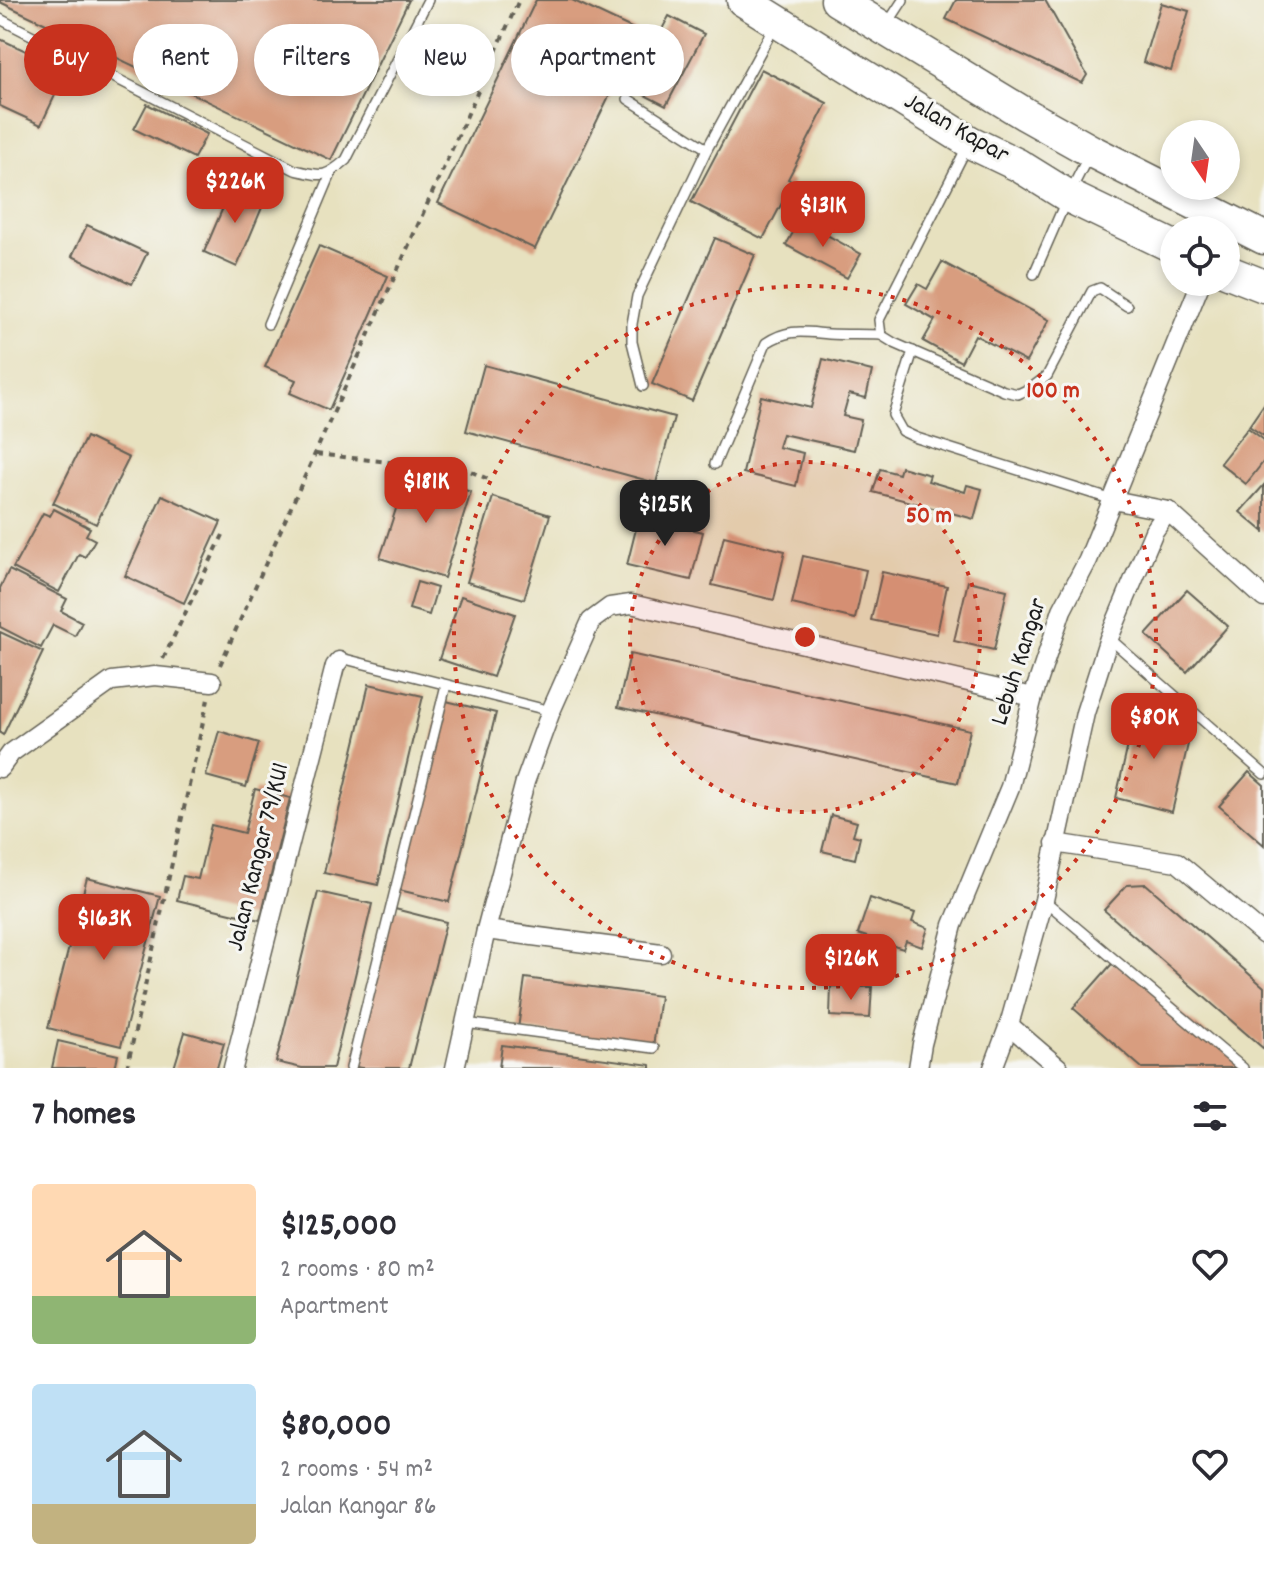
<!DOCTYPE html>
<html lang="en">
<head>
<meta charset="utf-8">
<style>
	:root { --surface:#fff; --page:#f7f7f7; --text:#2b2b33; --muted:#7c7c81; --accent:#c8321e }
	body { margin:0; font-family:Dekko,sans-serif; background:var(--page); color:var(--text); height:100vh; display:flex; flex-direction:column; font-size:30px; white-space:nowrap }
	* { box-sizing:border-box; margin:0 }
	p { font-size:26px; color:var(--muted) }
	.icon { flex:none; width:44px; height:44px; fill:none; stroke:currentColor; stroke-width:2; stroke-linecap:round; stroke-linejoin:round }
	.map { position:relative; height:1068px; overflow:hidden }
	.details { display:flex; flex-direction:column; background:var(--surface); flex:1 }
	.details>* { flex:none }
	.hud { position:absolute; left:24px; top:24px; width:800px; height:72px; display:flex; gap:16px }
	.needle { width:52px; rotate:167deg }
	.tools { position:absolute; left:1160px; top:120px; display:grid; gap:16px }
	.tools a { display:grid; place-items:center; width:80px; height:80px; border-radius:50%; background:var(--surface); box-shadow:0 4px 12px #0003; font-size:40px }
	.price { position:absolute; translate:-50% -68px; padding:0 18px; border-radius:16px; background:var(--accent); color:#fff; font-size:26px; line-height:52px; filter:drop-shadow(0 2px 4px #0008) }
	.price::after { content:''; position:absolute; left:50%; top:48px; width:24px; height:18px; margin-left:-12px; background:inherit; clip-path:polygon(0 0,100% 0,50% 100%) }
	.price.selected { background:#222; color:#fff }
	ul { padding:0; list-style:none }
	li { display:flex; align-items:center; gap:24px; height:200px; padding:0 32px }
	li span { display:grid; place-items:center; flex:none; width:224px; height:160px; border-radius:8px; color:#555 }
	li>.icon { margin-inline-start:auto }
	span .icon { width:96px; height:96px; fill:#fffc; stroke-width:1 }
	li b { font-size:34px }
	h2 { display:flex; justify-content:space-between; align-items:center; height:96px; padding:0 32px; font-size:34px }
	.pill { padding:0 28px; border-radius:36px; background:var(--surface); box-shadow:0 4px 12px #0003; font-size:28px; line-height:72px }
	.pill.selected { background:var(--accent); color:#fff }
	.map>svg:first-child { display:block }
	.building { fill:#d89d7f }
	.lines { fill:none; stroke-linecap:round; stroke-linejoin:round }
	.service-casing { stroke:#636155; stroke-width:12 }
	.minor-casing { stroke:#636155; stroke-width:21 }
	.trunk-casing { stroke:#636155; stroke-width:35 }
	.path { stroke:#636155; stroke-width:4; stroke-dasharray:6 6; stroke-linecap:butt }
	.service { stroke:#fff; stroke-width:9 }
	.minor { stroke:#fff; stroke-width:18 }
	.trunk { stroke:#fff; stroke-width:32 }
	.ring { fill:none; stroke:#c8321e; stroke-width:4; stroke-dasharray:4 8 }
	.labels { text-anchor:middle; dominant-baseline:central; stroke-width:6; stroke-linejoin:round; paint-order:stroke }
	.street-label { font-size:26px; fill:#1c1c1c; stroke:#f6f6f2 }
	.centre { fill:#c8321e; stroke:#f6f6f2; stroke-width:4 }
	.ring-label { font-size:24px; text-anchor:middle; font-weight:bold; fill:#c8321e; stroke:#f6f6f2; stroke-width:6; stroke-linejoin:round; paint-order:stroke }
</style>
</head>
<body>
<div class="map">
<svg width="1264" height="1068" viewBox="0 0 1264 1068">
	<rect width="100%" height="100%" fill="#f6f6f2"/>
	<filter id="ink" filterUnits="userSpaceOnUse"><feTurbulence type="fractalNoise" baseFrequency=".0125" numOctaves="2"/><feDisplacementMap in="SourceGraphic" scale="16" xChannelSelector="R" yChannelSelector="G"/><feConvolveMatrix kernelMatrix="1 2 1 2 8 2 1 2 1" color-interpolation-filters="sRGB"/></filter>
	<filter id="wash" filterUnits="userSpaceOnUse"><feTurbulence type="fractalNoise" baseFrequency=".006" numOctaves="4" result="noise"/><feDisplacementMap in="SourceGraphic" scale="32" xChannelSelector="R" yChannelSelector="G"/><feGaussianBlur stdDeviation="1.8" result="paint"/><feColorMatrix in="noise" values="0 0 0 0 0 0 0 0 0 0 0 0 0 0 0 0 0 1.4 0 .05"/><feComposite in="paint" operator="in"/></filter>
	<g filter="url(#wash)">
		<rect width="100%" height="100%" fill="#e7e1bf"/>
		<g id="blocks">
			<g class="building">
				<polygon points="0,0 409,0 331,160 0,2"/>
				<polygon points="536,0 572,0 640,32 535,249 438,203"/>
				<polygon points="956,0 1045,0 1087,75 1082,83 946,19"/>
				<polygon points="1161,3 1189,11 1171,71 1143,62"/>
				<polygon points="669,16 704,34 666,106 631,88"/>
				<polygon points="0,39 67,70 41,125 0,106"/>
				<polygon points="761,69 827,103 788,179 793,182 763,239 691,202"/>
				<polygon points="147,104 207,134 194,158 134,129"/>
				<polygon points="233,184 266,198 237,267 204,252"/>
				<polygon points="800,220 861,254 847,278 786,245"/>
				<polygon points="87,225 147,253 132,284 72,256"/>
				<polygon points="715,238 755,255 692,401 652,384"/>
				<polygon points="319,246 388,276 329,410 290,393 296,380 265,367"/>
				<polygon points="942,262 1049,320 1026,362 975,335 961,362 923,341 935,320 906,304 918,284 927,289"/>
				<polygon points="823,359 872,371 866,398 849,394 843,416 861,420 854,450 782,434 778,447 803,453 796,486 743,473 761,396 811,408"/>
				<polygon points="484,365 674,417 656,483 466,431"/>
				<polygon points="1264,404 1264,436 1249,426"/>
				<polygon points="1248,428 1264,440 1264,461 1246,484 1220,463"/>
				<polygon points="86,437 129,458 96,524 53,503"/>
				<polygon points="901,467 930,475 928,481 965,492 967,485 982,489 974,519 873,492 880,469 899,474"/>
				<polygon points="408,472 471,492 444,578 380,558"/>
				<polygon points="1264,485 1264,532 1240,512"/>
				<polygon points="162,495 221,522 184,603 125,576"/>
				<polygon points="493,497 550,515 524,599 467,582"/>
				<polygon points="54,509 90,528 86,535 95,540 85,557 79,554 59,592 13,568 43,513 50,516"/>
				<polygon points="639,517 703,532 691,580 627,565"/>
				<polygon points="724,536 785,551 774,600 712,585"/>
				<polygon points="803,556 866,570 855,619 792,604"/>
				<polygon points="9,570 67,599 61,611 82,622 75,636 53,625 41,648 0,627 0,588"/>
				<polygon points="882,572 947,586 937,634 871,620"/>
				<polygon points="968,581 1007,590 994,650 954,641"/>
				<polygon points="417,582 437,588 429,615 409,609"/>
				<polygon points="1187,590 1228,626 1187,672 1146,635"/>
				<polygon points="461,596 515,614 493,677 439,659"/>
				<polygon points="0,632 43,652 3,735 0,733"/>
				<polygon points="630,654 970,730 958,783 618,707"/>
				<polygon points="369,684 423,696 378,885 324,873"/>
				<polygon points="442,700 496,713 449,902 395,889"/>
				<polygon points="1136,710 1193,723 1172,812 1116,798"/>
				<polygon points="219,731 259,743 246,787 206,776"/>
				<polygon points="1249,772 1264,785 1264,845 1219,806"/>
				<polygon points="255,789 290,798 260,920 177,900 183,876 198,879 211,825 244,833"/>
				<polygon points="831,815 857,822 853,835 860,837 855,859 822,851"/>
				<polygon points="87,878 160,896 121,1046 48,1028"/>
				<polygon points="1146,884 1264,987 1264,1049 1104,910 1127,885"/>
				<polygon points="318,892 372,904 333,1068 302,1068 276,1062"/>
				<polygon points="870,898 915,913 912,922 928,928 922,947 906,941 903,949 858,934"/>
				<polygon points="391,908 446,922 409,1068 361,1068 352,1066"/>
				<polygon points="1118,957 1247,1068 1142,1068 1073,1008"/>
				<polygon points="525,978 660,996 653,1047 518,1029"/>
				<polygon points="831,986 872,987 870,1018 830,1016"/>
				<polygon points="185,1032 224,1043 217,1068 174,1068"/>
				<polygon points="58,1041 118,1055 115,1068 52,1068"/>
				<polygon points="502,1045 651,1065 651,1068 499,1068"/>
			</g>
		</g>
	</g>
	<g filter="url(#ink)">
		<use href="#blocks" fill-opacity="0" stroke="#636155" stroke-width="2"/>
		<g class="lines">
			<g class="service-casing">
				<g id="service">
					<path d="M0,19L295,170C322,176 324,179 346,160L428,0"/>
					<polyline points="888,23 903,0"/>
					<polyline points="628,99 707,149"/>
					<polyline points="968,145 879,320 881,335 894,343 1004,391 1018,394 1031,388 1047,376 1092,291 1100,288 1127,306"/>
					<polyline points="1034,274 1068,196 1088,157"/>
					<polyline points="268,324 331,174"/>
					<polyline points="913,351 893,415 902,431 917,438 1113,500"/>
					<polyline points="643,386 632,342 632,324 637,296 707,149 774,27"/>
					<path d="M715,464L766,343C789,328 803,332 829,334C846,335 864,334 881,335"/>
					<polyline points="1109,638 1264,774"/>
					<polyline points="339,661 345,659 551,711"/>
					<polyline points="1044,900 1243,1068"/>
					<polyline points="465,1023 654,1048"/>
					<polyline points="351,1068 446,685"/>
				</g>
			</g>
			<g class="minor-casing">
				<g id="minor">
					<polyline points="1113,500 1168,511"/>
					<polyline points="1168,511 1264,598"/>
					<polyline points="0,768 11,753 112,681 155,676 212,682"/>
					<polyline points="1055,843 1177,862 1264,935"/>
					<polyline points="486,930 661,953"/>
					<polyline points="1009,1025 1059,1068"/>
					<polyline points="233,1068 335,666 339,661"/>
					<polyline points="455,1068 486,930 525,782 551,711 591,621 610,607 631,604 1033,697"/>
					<polyline points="918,1068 922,1044 953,925 1010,787 1033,697 1062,610 1088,560 1201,282"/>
					<polyline points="993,1068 1009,1025 1044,900 1085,713 1109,638 1154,531 1168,511"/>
				</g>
			</g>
			<g class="trunk-casing">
				<g id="trunk">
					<polyline points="743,0 970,142 1018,165 1068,196 1174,247"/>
					<polyline points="837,0 1025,114 1091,151 1264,238"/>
					<polyline points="1226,271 1264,286"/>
				</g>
			</g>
			<g class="path">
				<polyline points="316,454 470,471 488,479"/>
				<polyline points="163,659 223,535"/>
				<polyline points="220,665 519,0"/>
				<polyline points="127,1068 208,699"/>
			</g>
			<use href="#service" class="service"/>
			<use href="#minor" class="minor"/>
			<use href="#trunk" class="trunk"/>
		</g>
	</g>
	<circle cx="805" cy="637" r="175" fill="#c8321e" fill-opacity=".12"/>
	<g class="ring">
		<circle cx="805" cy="637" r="175"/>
		<circle cx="805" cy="637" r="351"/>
	</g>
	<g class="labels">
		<g class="street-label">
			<text transform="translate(956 129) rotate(30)">Jalan Kapar</text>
			<text transform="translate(1020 662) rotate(-72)">Lebuh Kangar</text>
			<text transform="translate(259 857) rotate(-76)">Jalan Kangar 79/KU1</text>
		</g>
	</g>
	<circle cx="805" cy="637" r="12" class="centre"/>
	<g class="ring-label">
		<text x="1053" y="397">100 m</text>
		<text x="929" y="522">50 m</text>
	</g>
</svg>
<div class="tools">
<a><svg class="needle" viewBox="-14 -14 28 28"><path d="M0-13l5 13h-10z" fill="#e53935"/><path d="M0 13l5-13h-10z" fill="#7c7c81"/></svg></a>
<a><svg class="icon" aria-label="locate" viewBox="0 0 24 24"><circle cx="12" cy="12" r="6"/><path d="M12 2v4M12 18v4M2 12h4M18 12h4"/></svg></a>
</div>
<b class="price" style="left:235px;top:225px">$226K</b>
<b class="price" style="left:823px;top:249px">$131K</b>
<b class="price" style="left:426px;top:525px">$181K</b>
<b class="price selected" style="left:665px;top:548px">$125K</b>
<b class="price" style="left:1154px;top:761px">$80K</b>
<b class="price" style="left:104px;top:962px">$163K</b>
<b class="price" style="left:851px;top:1002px">$126K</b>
<div class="hud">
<a class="pill selected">Buy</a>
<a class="pill">Rent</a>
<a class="pill">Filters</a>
<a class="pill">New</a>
<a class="pill">Apartment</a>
</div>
</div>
<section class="details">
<h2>7 homes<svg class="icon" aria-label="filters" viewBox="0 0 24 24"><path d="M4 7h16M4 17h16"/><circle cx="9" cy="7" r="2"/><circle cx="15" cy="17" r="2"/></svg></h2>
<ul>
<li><span style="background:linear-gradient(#ffd9b3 70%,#8fb573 0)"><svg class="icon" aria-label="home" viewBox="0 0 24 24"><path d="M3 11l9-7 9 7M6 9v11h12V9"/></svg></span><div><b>$125,000</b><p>2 rooms · 80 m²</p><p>Apartment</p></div><svg class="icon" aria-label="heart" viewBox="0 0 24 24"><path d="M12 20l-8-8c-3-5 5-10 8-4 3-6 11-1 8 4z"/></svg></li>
<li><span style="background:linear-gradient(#bfe0f5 75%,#c2b280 0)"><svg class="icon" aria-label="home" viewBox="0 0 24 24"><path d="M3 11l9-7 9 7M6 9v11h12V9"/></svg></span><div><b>$80,000</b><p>2 rooms · 54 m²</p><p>Jalan Kangar 86</p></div><svg class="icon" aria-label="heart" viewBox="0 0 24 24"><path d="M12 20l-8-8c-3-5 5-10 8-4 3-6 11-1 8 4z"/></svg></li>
</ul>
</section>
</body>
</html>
